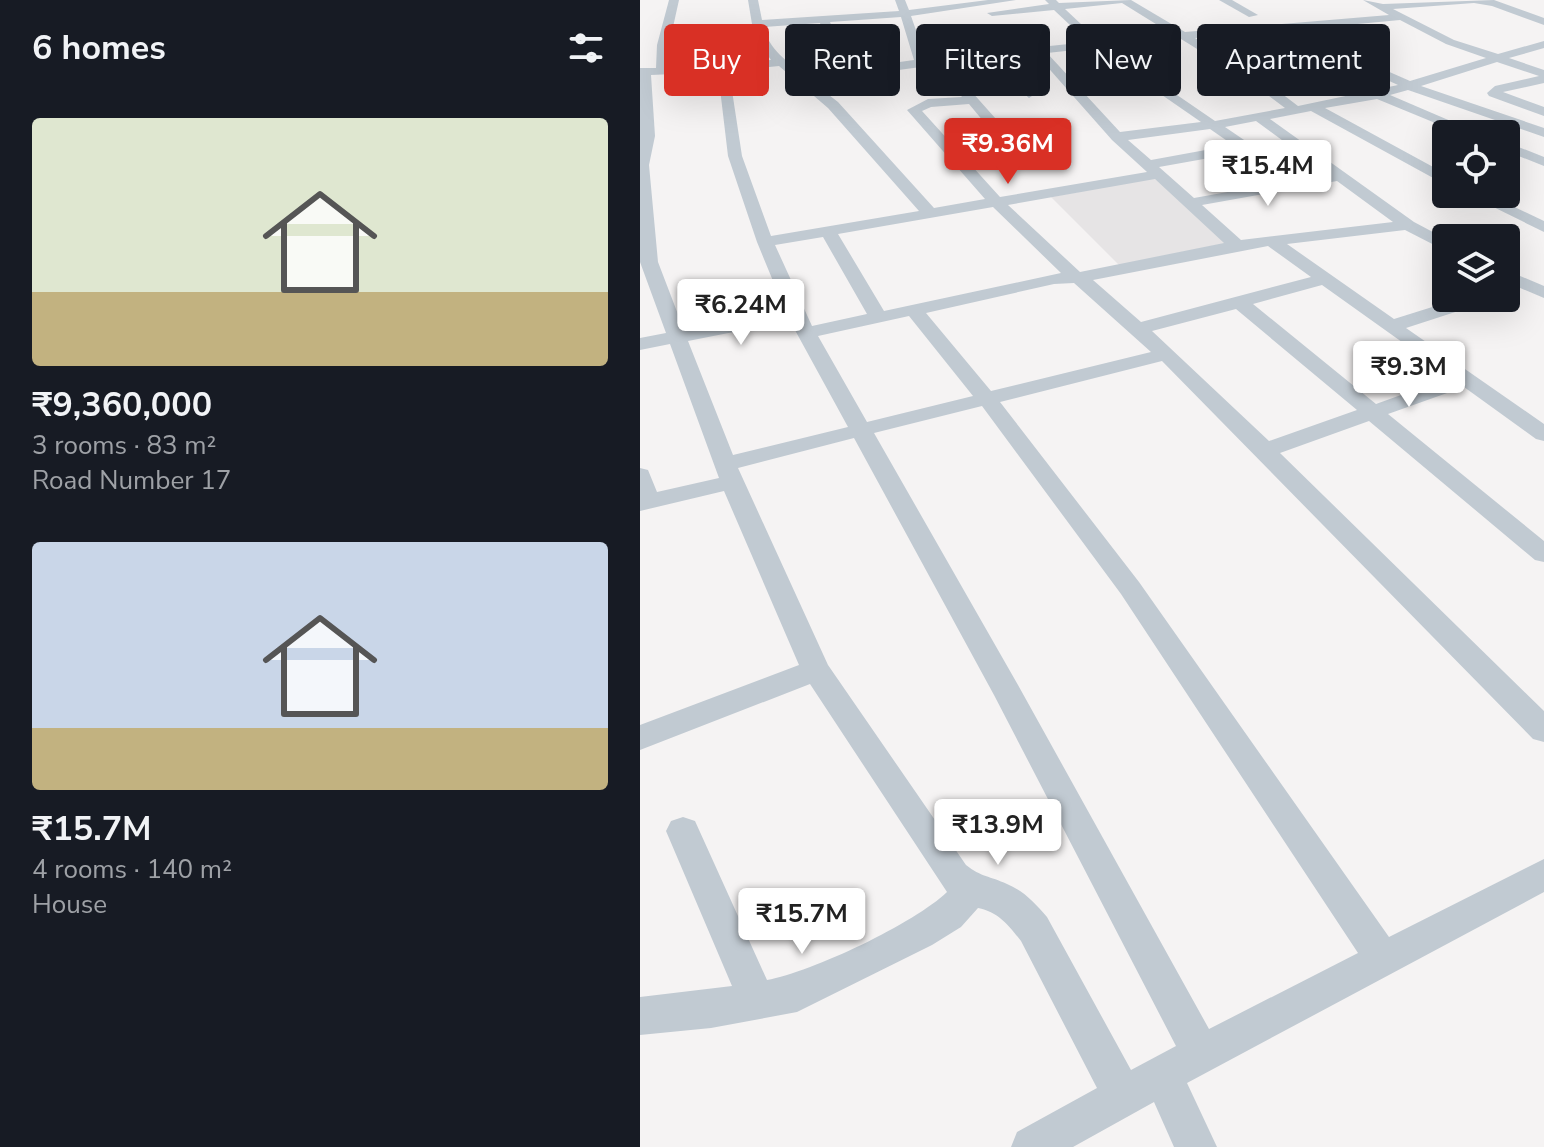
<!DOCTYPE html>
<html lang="en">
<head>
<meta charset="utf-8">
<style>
	:root { --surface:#171b24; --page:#242831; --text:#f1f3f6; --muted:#9ea1a6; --accent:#d93025 }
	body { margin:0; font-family:"Nunito Sans",sans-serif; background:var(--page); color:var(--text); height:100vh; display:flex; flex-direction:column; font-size:30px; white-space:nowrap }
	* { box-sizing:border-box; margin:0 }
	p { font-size:26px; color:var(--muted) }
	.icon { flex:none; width:44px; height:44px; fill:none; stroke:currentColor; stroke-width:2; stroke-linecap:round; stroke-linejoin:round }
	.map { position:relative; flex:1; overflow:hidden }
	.sheet { display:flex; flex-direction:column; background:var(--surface); width:640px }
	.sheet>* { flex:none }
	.banner { position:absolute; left:24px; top:24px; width:760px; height:72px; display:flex; gap:16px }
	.controls { position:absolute; left:792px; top:120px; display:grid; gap:16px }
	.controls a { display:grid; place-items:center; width:88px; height:88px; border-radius:8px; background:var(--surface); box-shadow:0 8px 32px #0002; font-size:40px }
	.price { position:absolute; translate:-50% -68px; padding:0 18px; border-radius:8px; background:#fff; color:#222; font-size:26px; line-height:52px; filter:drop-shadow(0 2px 4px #0008) }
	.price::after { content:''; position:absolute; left:50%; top:48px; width:24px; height:18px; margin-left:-12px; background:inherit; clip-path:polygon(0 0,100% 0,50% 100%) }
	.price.on { background:var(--accent); color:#fff }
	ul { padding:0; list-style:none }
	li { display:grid; align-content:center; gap:16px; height:424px; padding:0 32px }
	li span { display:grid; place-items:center; height:248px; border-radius:8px; color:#555 }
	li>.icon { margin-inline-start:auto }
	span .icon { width:144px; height:144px; fill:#fffc; stroke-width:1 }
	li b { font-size:34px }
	h2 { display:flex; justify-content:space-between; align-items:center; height:96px; padding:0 32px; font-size:34px }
	.chip { padding:0 28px; border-radius:8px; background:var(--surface); box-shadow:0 8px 32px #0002; font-size:28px; line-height:72px }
	.chip.on { background:var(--accent); color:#fff }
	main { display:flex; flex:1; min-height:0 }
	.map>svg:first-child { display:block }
	.education { fill:#e6e4e5 }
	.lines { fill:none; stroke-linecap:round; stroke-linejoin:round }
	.minor { fill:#c1cad2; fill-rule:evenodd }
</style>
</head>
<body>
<main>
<section class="sheet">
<h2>6 homes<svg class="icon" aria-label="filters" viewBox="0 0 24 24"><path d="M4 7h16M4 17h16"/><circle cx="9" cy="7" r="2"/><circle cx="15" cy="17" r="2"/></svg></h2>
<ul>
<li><span style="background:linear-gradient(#dfe7d0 70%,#c2b280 0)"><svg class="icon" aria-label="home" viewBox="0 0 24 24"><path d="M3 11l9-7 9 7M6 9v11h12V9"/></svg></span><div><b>₹9,360,000</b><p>3 rooms · 83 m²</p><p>Road Number 17</p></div></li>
<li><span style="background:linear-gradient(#c9d6e8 75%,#c2b280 0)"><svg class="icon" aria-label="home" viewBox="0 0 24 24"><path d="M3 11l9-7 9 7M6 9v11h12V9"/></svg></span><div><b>₹15.7M</b><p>4 rooms · 140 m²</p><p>House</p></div></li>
</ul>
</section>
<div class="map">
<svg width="904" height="1147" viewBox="0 0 904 1147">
	<rect width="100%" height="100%" fill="#f5f3f3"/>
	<polygon class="education" points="514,178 591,242 479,265 411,197"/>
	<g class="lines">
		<g class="minor">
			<path d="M29,0H39L29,45L28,67L131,60L114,36L108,0H118L122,20L259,11L255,0H265L269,10L348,0H376L271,16L286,59L448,42L414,10L352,16L347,13L409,4L405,0H416L419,3L491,0L545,32L749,15L723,0L743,4L854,0L904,18V25L852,6L834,3L753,9L814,40L858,54L904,41V48L869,58L904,70V83L863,92L904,107V116L849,96L847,93L855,86L899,76L857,62L781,86L904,128V137L768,90L750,95L841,134H822L737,99L685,108L806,174V185L671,111L630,119L774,222L806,239V251L765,230L647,244L754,319L821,298H849L846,302L766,328L904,424V441L896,439L824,387L748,414L904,541V562L895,560L729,421L640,453L904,711V742L893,739L522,361L360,402L499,582L749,937L904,859V892L547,1083L577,1147H534L514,1102L433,1147H371L377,1132L457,1088L381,941C369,926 359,912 338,908L321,927L292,945L157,1012L71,1028L0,1035V997L92,986L26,831L31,821L43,817L55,821L127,980C172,972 275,923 307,892L170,684L0,750V725L159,665L84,491L0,511V468L8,470L17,492L79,478L30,344L0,350V338L26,333L0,262V68H16L17,45ZM482,3L532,34L459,41L425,9ZM261,17L274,60L209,69L190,22ZM760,20L806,44L846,58L770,81L654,30ZM180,23L198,71L165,75C148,62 128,49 124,27ZM640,31L758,85L658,106L620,77L555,38ZM541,39L612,83L645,108L575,121L467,47ZM454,48L561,122L480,132L407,53ZM396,54L472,140L507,172L360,197L282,111L291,107L329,104L354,134H364V128L307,64L347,60L389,98L395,94L393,91L359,58ZM295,65L322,97L288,99L267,110L345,199L294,208L198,102L172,82ZM139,66L188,108L279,211L131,236L102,156L89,71ZM78,72L88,156L117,242L145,310L44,330L18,262L9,165L15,136L11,75ZM616,121L688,174L554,198L519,167L603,152L622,165H632V159L585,127ZM570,129L593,145L511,160L488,140ZM515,179L584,243L440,272L368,205ZM697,181L753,222L601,240L562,205ZM353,207L421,273L244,311L198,234ZM183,237L227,314L172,326L135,245ZM628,246L671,277L501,322L453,280ZM434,283L511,352L351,391L286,313L414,284ZM682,285L811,377L736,404L613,304ZM596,309L717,410L629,441L512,331ZM269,316L333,396L227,422L178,336ZM150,321L208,427L93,455L48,341ZM342,406L481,594L718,953L569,1029L378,685L234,433ZM214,438L354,695L536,1046L491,1070L407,917C395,903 384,891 367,884C350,876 341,877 326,865L188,665L98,468Z"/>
			<polygon points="579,0 592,0 618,15 609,17"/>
			<polygon points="866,142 904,157 904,166 866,151"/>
			<polygon points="827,194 847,194 904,221 904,232"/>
			<polygon points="866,270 904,286 904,298 866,282"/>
		</g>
	</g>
</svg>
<div class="controls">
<a><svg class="icon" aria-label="locate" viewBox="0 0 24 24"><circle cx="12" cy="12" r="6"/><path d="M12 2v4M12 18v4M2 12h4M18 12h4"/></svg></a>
<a><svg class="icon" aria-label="layers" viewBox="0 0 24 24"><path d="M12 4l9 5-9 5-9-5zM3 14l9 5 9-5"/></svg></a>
</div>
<b class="price on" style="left:368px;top:186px">₹9.36M</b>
<b class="price" style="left:628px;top:208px">₹15.4M</b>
<b class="price" style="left:101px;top:347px">₹6.24M</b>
<b class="price" style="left:769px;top:409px">₹9.3M</b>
<b class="price" style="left:358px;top:867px">₹13.9M</b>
<b class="price" style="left:162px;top:956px">₹15.7M</b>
<div class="banner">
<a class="chip on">Buy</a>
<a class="chip">Rent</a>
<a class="chip">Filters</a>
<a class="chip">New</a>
<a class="chip">Apartment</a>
</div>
</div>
</main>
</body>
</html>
